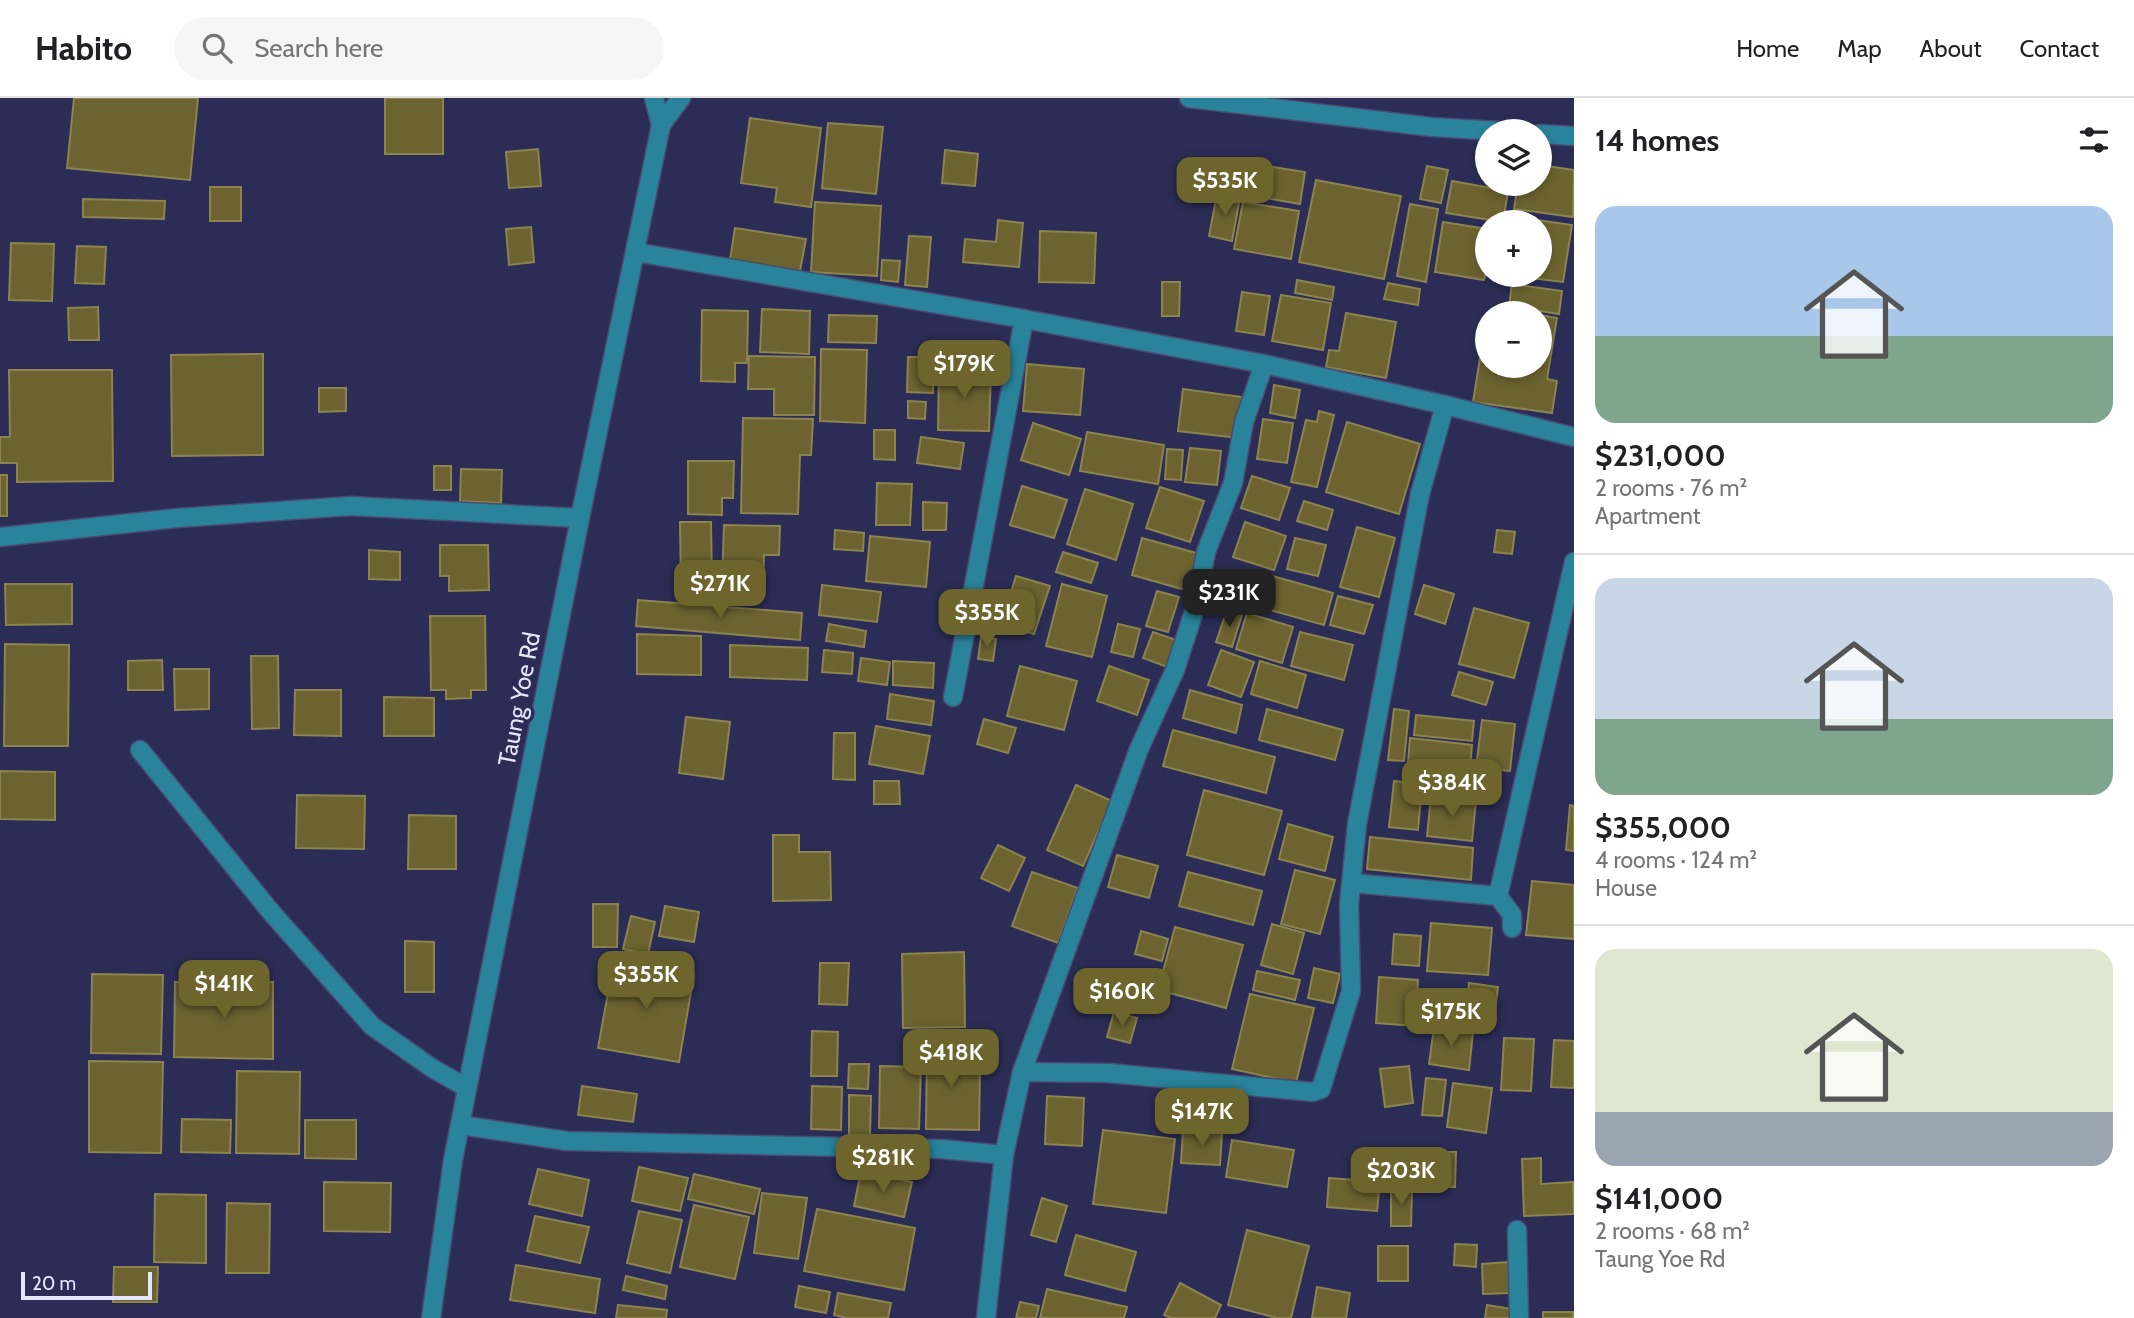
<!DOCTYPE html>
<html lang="en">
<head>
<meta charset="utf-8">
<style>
	:root { --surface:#fff; --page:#f6f6f6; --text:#202124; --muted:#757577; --line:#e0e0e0; --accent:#6e652d }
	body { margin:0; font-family:Cabin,sans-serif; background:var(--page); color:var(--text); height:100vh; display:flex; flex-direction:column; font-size:26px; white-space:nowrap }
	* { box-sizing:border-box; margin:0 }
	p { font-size:23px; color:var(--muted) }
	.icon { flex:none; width:38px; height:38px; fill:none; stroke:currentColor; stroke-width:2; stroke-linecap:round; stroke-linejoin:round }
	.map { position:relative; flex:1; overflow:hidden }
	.sheet { display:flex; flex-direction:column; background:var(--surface); width:560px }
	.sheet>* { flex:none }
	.tools { position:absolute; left:1475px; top:21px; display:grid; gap:14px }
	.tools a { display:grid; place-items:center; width:77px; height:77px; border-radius:50%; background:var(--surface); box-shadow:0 4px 10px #0003; font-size:35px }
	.scale { position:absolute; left:21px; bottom:18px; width:131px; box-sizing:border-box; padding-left:7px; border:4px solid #e5e8fd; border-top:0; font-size:19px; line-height:24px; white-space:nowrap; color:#e5e8fd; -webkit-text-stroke:5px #2b2d56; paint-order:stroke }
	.price { position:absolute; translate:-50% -60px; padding:0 16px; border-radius:14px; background:var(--accent); color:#fff; font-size:23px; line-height:46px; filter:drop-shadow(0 2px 4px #0008) }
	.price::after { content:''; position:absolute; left:50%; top:42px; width:21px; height:16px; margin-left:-10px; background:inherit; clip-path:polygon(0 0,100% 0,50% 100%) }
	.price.current { background:#222; color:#fff }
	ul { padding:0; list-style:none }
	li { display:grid; align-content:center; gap:14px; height:371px; padding:0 21px }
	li+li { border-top:2px solid var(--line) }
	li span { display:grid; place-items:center; height:217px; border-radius:21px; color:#555 }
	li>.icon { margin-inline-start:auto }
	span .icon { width:126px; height:126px; fill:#fffc; stroke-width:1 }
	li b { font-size:30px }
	h2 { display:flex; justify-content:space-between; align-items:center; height:84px; padding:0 21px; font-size:30px }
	header { display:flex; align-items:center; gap:42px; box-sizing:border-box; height:98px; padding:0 35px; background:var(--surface); border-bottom:2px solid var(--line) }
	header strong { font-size:33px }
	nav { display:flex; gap:38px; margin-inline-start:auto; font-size:24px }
	.search { width:490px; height:63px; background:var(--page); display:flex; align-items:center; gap:18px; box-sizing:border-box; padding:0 24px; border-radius:38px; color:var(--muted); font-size:26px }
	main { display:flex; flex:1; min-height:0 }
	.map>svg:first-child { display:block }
	.building { fill:#6c6330; stroke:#8c834f; stroke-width:2 }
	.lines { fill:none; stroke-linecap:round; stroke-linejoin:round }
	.minor-casing { stroke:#494b71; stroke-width:21 }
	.minor { stroke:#29839b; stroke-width:18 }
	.labels { text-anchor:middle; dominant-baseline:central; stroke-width:7; stroke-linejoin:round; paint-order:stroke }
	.street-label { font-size:24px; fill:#e5e8fd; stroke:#2b2d56 }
</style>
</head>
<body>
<header>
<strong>Habito</strong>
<div class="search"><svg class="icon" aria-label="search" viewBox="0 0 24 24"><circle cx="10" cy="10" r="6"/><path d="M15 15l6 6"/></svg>Search here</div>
<nav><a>Home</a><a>Map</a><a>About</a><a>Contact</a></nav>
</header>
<main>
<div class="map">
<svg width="1574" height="1220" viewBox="0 0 1574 1220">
	<rect width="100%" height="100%" fill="#2b2d56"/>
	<g class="building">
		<polygon points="74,0 198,0 190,82 67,70"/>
		<rect x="385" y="0" width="58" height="56"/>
		<polygon points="750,20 821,30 811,109 775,104 777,90 741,85"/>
		<polygon points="828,25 883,29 876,96 822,90"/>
		<polygon points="538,51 541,88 509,90 506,54"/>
		<polygon points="945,52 978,56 975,88 942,85"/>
		<polygon points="1260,67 1305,74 1300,106 1255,98"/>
		<polygon points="1540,67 1574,72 1573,119 1514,111 1518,86 1540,86"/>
		<polygon points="1427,68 1448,72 1441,105 1420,101"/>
		<polygon points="1316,82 1401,98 1384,181 1299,164"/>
		<polygon points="1452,83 1508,93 1503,124 1446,115"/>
		<rect x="210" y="89" width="31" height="34"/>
		<polygon points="1217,96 1240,100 1232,143 1209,138"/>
		<polygon points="83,101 165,103 164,121 83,119"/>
		<polygon points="815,104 881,108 877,178 811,174"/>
		<polygon points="1243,104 1299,113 1291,161 1234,151"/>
		<polygon points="1410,106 1438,111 1426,184 1397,178"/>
		<polygon points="1511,118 1572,127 1563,184 1506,177 1540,177 1540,124 1510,124"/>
		<polygon points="998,122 1023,125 1019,169 963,164 965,141 996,144"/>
		<polygon points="1443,124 1488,131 1488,164 1484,182 1435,174"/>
		<polygon points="531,129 534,164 509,167 506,131"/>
		<polygon points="735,130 806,141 800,173 730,162"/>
		<polygon points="1040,133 1096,135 1094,185 1039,184"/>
		<polygon points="909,138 931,139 927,189 905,187"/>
		<polygon points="11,145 54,146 52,203 9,202"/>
		<polygon points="77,148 106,149 104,186 75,185"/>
		<polygon points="882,162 900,163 898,184 881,182"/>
		<polygon points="1297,182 1334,189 1332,202 1295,195"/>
		<polygon points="1162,184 1180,184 1179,218 1162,218"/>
		<polygon points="1388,185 1420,191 1418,207 1384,201"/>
		<polygon points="1512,186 1562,193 1559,216 1509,208"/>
		<polygon points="1242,194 1270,198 1264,237 1236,233"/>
		<polygon points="1281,197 1331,205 1323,252 1272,243"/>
		<polygon points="98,209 99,242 69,242 68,210"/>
		<polygon points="762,211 810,213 809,256 760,254"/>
		<polygon points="702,212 748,213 747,265 735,265 735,284 701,283"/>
		<polygon points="1346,215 1396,224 1386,280 1326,269 1329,252 1339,253"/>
		<polygon points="829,217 877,218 876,245 828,244"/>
		<polygon points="1540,217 1557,220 1547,281 1557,283 1552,315 1473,304 1485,229 1488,230 1488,268 1540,268"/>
		<polygon points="821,251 867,252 865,325 820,323"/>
		<polygon points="263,256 263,357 172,358 171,257"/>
		<polygon points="749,258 815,259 814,317 774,317 774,291 748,291"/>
		<polygon points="908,259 934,259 933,295 907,294"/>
		<polygon points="1027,266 1084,271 1080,317 1023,313"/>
		<polygon points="939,270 991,272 989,333 938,332"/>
		<polygon points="9,272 112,272 113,383 17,384 17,365 0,365 0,339 10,339"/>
		<polygon points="1274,287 1300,292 1295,320 1270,315"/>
		<polygon points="319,290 346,290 346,313 319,314"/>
		<polygon points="1183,291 1242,299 1238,340 1178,333"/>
		<polygon points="908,303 926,304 925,321 908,320"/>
		<polygon points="1319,313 1334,317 1317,389 1291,384 1306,322 1317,324"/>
		<polygon points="743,320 813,321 811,357 800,357 798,416 741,415"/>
		<polygon points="1263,321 1293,325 1287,365 1257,361"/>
		<polygon points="1347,324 1420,346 1399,416 1326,394"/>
		<polygon points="1033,325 1081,341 1069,377 1021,362"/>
		<polygon points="874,332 895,332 895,362 874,361"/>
		<polygon points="1087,334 1164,347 1158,386 1080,373"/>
		<polygon points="921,339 964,345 960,371 917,365"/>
		<polygon points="1190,350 1221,353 1217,387 1185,384"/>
		<polygon points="1167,351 1183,352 1181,382 1165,381"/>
		<polygon points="688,363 734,363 733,400 722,400 722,417 688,416"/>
		<rect x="434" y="368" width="17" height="24"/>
		<polygon points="461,371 502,372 501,405 460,403"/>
		<rect x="0" y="377" width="7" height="41"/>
		<polygon points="1252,378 1290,390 1279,422 1241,410"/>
		<polygon points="877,385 912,386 910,427 876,427"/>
		<polygon points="1022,388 1067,402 1054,440 1010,427"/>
		<polygon points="1160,389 1204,403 1190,444 1146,430"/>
		<polygon points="1085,391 1133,406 1116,462 1067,446"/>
		<polygon points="1304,403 1333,412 1327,432 1297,423"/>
		<polygon points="923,404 947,405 946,432 923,432"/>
		<polygon points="680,424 711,424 712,487 681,488"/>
		<polygon points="1245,424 1286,438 1274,472 1233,459"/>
		<polygon points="724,427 780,428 779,457 764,457 763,487 722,486"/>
		<polygon points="1357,429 1395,440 1379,499 1340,489"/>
		<polygon points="835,432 864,435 863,453 834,451"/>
		<polygon points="1497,432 1515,434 1512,456 1494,454"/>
		<polygon points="870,438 930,444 926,489 866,483"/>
		<polygon points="1142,440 1200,456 1189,493 1132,477"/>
		<polygon points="1295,440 1326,447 1318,478 1287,471"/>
		<polygon points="440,447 488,447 489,492 449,493 449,478 440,478"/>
		<polygon points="369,452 400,454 400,482 369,481"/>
		<polygon points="1063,454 1098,465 1091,485 1056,474"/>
		<polygon points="1255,473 1333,495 1324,527 1245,505"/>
		<polygon points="1016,478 1050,488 1034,536 1001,526"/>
		<polygon points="5,486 72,486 72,526 6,527"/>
		<polygon points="1062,486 1107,498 1092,559 1046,548"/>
		<polygon points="822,487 881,494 877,524 819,517"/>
		<polygon points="1424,487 1454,496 1445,526 1415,516"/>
		<polygon points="1157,493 1179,499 1168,534 1146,528"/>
		<polygon points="1338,498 1373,507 1364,536 1330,527"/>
		<polygon points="638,502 802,515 800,542 636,528"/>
		<polygon points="1474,510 1529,525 1514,580 1459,566"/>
		<polygon points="1227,512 1242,517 1232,549 1216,544"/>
		<polygon points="1247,515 1293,529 1282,565 1236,551"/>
		<polygon points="430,518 485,518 486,592 471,592 471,600 446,601 446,592 431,592"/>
		<polygon points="829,526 866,533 864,549 826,543"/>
		<polygon points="1118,526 1140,531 1133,559 1111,554"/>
		<polygon points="1153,534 1179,543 1170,570 1143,560"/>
		<polygon points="1300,534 1353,547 1344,582 1291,568"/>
		<polygon points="637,536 701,538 701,577 637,576"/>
		<polygon points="981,539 996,541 993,563 978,561"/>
		<polygon points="5,546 69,547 68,648 4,648"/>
		<polygon points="730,547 808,550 807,582 730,579"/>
		<polygon points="824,552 853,555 852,576 822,574"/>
		<polygon points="1221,552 1254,564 1241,599 1208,587"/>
		<polygon points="251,558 278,558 279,630 252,631"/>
		<polygon points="861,560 890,564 887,587 858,583"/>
		<polygon points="162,562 163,592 128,592 128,563"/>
		<polygon points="893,563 934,565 933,590 893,587"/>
		<polygon points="1260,563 1306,577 1297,610 1251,596"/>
		<polygon points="1020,568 1077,583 1064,632 1007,618"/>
		<polygon points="1109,568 1149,582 1137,617 1097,603"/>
		<polygon points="174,571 209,571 209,611 175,612"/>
		<polygon points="1459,574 1493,584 1486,607 1452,597"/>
		<polygon points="295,592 341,592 341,638 294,637"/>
		<polygon points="1190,592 1242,607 1236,635 1183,620"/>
		<polygon points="890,596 934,603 931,627 887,621"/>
		<polygon points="384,599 434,600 434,638 384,638"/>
		<polygon points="1267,611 1343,632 1335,662 1259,642"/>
		<polygon points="1394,611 1409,613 1404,663 1388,662"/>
		<polygon points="1416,617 1474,623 1472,643 1414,637"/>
		<polygon points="686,619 730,624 723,681 679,675"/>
		<polygon points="984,621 1016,630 1008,655 977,646"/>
		<polygon points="1482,622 1515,626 1510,673 1476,670"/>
		<polygon points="876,628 930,638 923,676 869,666"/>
		<polygon points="1173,632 1275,659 1266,695 1163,668"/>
		<polygon points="834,635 855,635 855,682 833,681"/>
		<polygon points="1410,640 1472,647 1469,682 1407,676"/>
		<polygon points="0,673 55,674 55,722 0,721"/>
		<polygon points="874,683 899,683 900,706 874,706"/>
		<polygon points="1394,683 1422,686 1418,732 1389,729"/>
		<polygon points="1076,687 1112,703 1083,768 1047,752"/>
		<polygon points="1204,692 1282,713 1264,777 1187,757"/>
		<polygon points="297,697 365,698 364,751 296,750"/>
		<polygon points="1431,699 1476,703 1472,743 1427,738"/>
		<polygon points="1570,707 1574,708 1574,753 1566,752"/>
		<polygon points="409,717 456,718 456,771 408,771"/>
		<polygon points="1288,726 1333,739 1325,773 1279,761"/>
		<polygon points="773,737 799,737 799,754 830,754 831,802 773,803"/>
		<polygon points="1370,739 1473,750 1471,782 1367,771"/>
		<polygon points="998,747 1025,760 1009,793 981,780"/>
		<polygon points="1117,757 1158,768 1149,800 1108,789"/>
		<polygon points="1295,772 1335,782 1320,836 1281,826"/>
		<polygon points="1032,774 1078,790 1058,845 1012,828"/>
		<polygon points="1188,774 1262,793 1253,827 1179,808"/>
		<polygon points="1532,783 1574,787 1574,841 1526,837"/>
		<polygon points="593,806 618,806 617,849 593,849"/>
		<polygon points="665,808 699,814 694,844 659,838"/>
		<polygon points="631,818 655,824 648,856 623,851"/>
		<polygon points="1431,825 1492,830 1488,877 1427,873"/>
		<polygon points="1272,826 1304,835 1293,876 1261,867"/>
		<polygon points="1175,829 1243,847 1226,910 1158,892"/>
		<polygon points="1141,833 1168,841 1162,863 1135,856"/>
		<polygon points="1394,836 1421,838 1419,868 1392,866"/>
		<polygon points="405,843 434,844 434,894 405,894"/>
		<polygon points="964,854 965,929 903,930 902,856"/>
		<polygon points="614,862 694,876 679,964 598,950"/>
		<polygon points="820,865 849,865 847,907 819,906"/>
		<polygon points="1314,870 1340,876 1333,905 1308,900"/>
		<polygon points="1257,873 1300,882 1295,902 1253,892"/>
		<polygon points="92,876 163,877 161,956 91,955"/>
		<polygon points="1379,879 1418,882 1415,928 1376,925"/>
		<polygon points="175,884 273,884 273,961 174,959"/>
		<polygon points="1469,885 1498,889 1494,919 1466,916"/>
		<polygon points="1250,896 1314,910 1296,985 1232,971"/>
		<polygon points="1114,914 1137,920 1130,945 1107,939"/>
		<polygon points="1434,929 1473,934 1469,972 1429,966"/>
		<polygon points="812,933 838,934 837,978 811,978"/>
		<polygon points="1504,940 1534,941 1531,993 1501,992"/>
		<polygon points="1554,942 1574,943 1574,990 1551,989"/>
		<polygon points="927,944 964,945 963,968 980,968 979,1032 926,1031"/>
		<polygon points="89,963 163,964 161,1055 89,1054"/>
		<polygon points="849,966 869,966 868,991 848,990"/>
		<polygon points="880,968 921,969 919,1031 879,1030"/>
		<polygon points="1409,968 1413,1005 1385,1009 1380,971"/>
		<polygon points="237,973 300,974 299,1056 236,1055"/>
		<polygon points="1426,980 1446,982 1442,1018 1422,1017"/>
		<polygon points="1453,985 1492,990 1486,1035 1447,1029"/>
		<polygon points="582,988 637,996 633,1024 578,1017"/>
		<polygon points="812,988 842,989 841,1032 811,1031"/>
		<polygon points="849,997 871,998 870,1037 849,1037"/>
		<polygon points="1047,998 1084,1000 1082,1048 1045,1046"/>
		<polygon points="1183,1003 1216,1007 1213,1028 1180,1022"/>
		<polygon points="182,1021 231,1022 230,1055 181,1054"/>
		<polygon points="305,1022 356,1022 356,1061 305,1060"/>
		<polygon points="1103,1032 1175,1041 1166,1115 1093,1106"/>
		<polygon points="1183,1032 1222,1034 1220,1067 1181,1065"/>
		<polygon points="1232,1042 1294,1052 1287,1089 1226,1079"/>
		<polygon points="1422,1054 1456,1054 1455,1089 1421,1088"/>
		<polygon points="1541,1060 1541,1086 1573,1084 1574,1116 1524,1118 1522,1061"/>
		<polygon points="639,1069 688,1080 680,1113 632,1103"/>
		<polygon points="538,1071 589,1082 582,1118 529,1106"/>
		<polygon points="861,1073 912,1084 904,1119 854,1108"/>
		<polygon points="694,1076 760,1091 754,1116 688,1101"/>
		<polygon points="1329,1080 1380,1084 1377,1113 1327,1109"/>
		<polygon points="324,1084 391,1085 390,1134 324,1133"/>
		<polygon points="1391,1091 1412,1091 1411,1128 1391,1128"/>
		<polygon points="762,1095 807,1100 798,1161 754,1155"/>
		<polygon points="155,1096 206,1097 206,1165 154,1164"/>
		<polygon points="1042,1100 1067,1108 1056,1144 1031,1137"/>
		<polygon points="227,1105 270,1106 269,1175 226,1175"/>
		<polygon points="694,1107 749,1119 735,1181 680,1169"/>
		<polygon points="817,1111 915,1130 904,1192 804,1173"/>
		<polygon points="639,1113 682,1122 670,1175 627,1165"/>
		<polygon points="535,1118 589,1129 580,1165 527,1153"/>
		<polygon points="1247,1132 1309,1148 1291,1220 1277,1220 1228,1207"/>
		<polygon points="1076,1137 1136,1154 1125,1193 1065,1177"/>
		<polygon points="1455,1146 1477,1147 1476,1169 1454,1167"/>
		<rect x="1378" y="1148" width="30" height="35"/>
		<polygon points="1508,1164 1510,1195 1483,1196 1482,1166"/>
		<polygon points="516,1167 600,1181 595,1215 510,1202"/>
		<polygon points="114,1169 158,1169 157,1204 113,1204"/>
		<polygon points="626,1178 667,1188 665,1201 623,1192"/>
		<polygon points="1180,1185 1221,1207 1215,1220 1171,1220 1164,1217"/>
		<polygon points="799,1188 830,1194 826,1215 795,1209"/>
		<polygon points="1317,1189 1350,1195 1346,1220 1312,1220"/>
		<polygon points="1047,1191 1127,1209 1124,1220 1040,1220"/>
		<polygon points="838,1195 891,1205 888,1220 847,1220 834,1217"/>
		<polygon points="1020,1204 1039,1208 1036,1220 1016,1220"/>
		<polygon points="618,1207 667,1212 666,1220 616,1220"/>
		<polygon points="1487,1207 1512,1211 1511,1220 1485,1220"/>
		<rect x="1543" y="1214" width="30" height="6"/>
	</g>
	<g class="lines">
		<g class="minor-casing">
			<g id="minor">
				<polyline points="654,0 661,27"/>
				<polyline points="1189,0 1432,29 1499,33"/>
				<polyline points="1540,36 1574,38"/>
				<polyline points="635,154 1024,221 1264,266 1445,307 1420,396 1357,726 1349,806 1351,893 1321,991 1313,994 1108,975 1022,974"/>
				<polyline points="1445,307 1574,339"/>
				<polyline points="0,439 177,420 351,408 580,420"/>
				<polyline points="953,599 1024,221"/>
				<polyline points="140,652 271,814 372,928 432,970 467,990"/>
				<polyline points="1352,785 1498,798 1512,817 1512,830"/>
				<polyline points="1498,798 1574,464"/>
				<polyline points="460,1027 567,1043 941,1051 1004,1057"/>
				<polyline points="1517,1132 1519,1220"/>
				<polyline points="431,1220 453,1062 580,420 661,27 681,0"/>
				<polyline points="986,1220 1004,1057 1022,974 1139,651 1175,572 1196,507 1206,454 1233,385 1244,324 1264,266"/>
			</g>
		</g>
		<use href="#minor" class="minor"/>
	</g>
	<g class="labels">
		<g class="street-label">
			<text transform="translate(519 601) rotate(-79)">Taung Yoe Rd</text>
		</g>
	</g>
</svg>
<div class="tools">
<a><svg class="icon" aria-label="layers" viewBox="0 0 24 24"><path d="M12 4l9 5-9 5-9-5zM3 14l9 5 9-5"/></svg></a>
<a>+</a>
<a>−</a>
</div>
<div class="scale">20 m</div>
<b class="price" style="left:1225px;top:119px">$535K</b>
<b class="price" style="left:964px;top:302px">$179K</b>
<b class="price" style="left:720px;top:522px">$271K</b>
<b class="price current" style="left:1229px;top:531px">$231K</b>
<b class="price" style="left:987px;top:551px">$355K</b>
<b class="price" style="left:1452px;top:721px">$384K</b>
<b class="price" style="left:646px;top:913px">$355K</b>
<b class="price" style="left:224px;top:922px">$141K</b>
<b class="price" style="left:1122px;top:930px">$160K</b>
<b class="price" style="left:1451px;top:950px">$175K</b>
<b class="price" style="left:951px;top:991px">$418K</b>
<b class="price" style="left:1202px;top:1050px">$147K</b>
<b class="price" style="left:883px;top:1096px">$281K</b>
<b class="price" style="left:1401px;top:1109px">$203K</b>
</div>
<section class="sheet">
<h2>14 homes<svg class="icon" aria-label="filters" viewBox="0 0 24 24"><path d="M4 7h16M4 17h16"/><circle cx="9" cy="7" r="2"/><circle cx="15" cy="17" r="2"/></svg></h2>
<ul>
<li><span style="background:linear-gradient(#a9c7e8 60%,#7fa58c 0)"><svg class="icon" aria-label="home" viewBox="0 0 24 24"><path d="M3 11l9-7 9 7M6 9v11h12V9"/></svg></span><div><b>$231,000</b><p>2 rooms · 76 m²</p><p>Apartment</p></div></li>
<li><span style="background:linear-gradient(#c9d6e8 65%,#7fa58c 0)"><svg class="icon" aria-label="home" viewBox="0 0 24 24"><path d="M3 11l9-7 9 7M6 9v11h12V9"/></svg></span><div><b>$355,000</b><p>4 rooms · 124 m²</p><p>House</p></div></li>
<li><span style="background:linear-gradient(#dfe7d0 75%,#9aa5b1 0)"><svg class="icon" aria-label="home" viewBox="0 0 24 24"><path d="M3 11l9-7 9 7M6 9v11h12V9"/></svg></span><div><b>$141,000</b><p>2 rooms · 68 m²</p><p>Taung Yoe Rd</p></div></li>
</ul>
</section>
</main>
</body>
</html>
